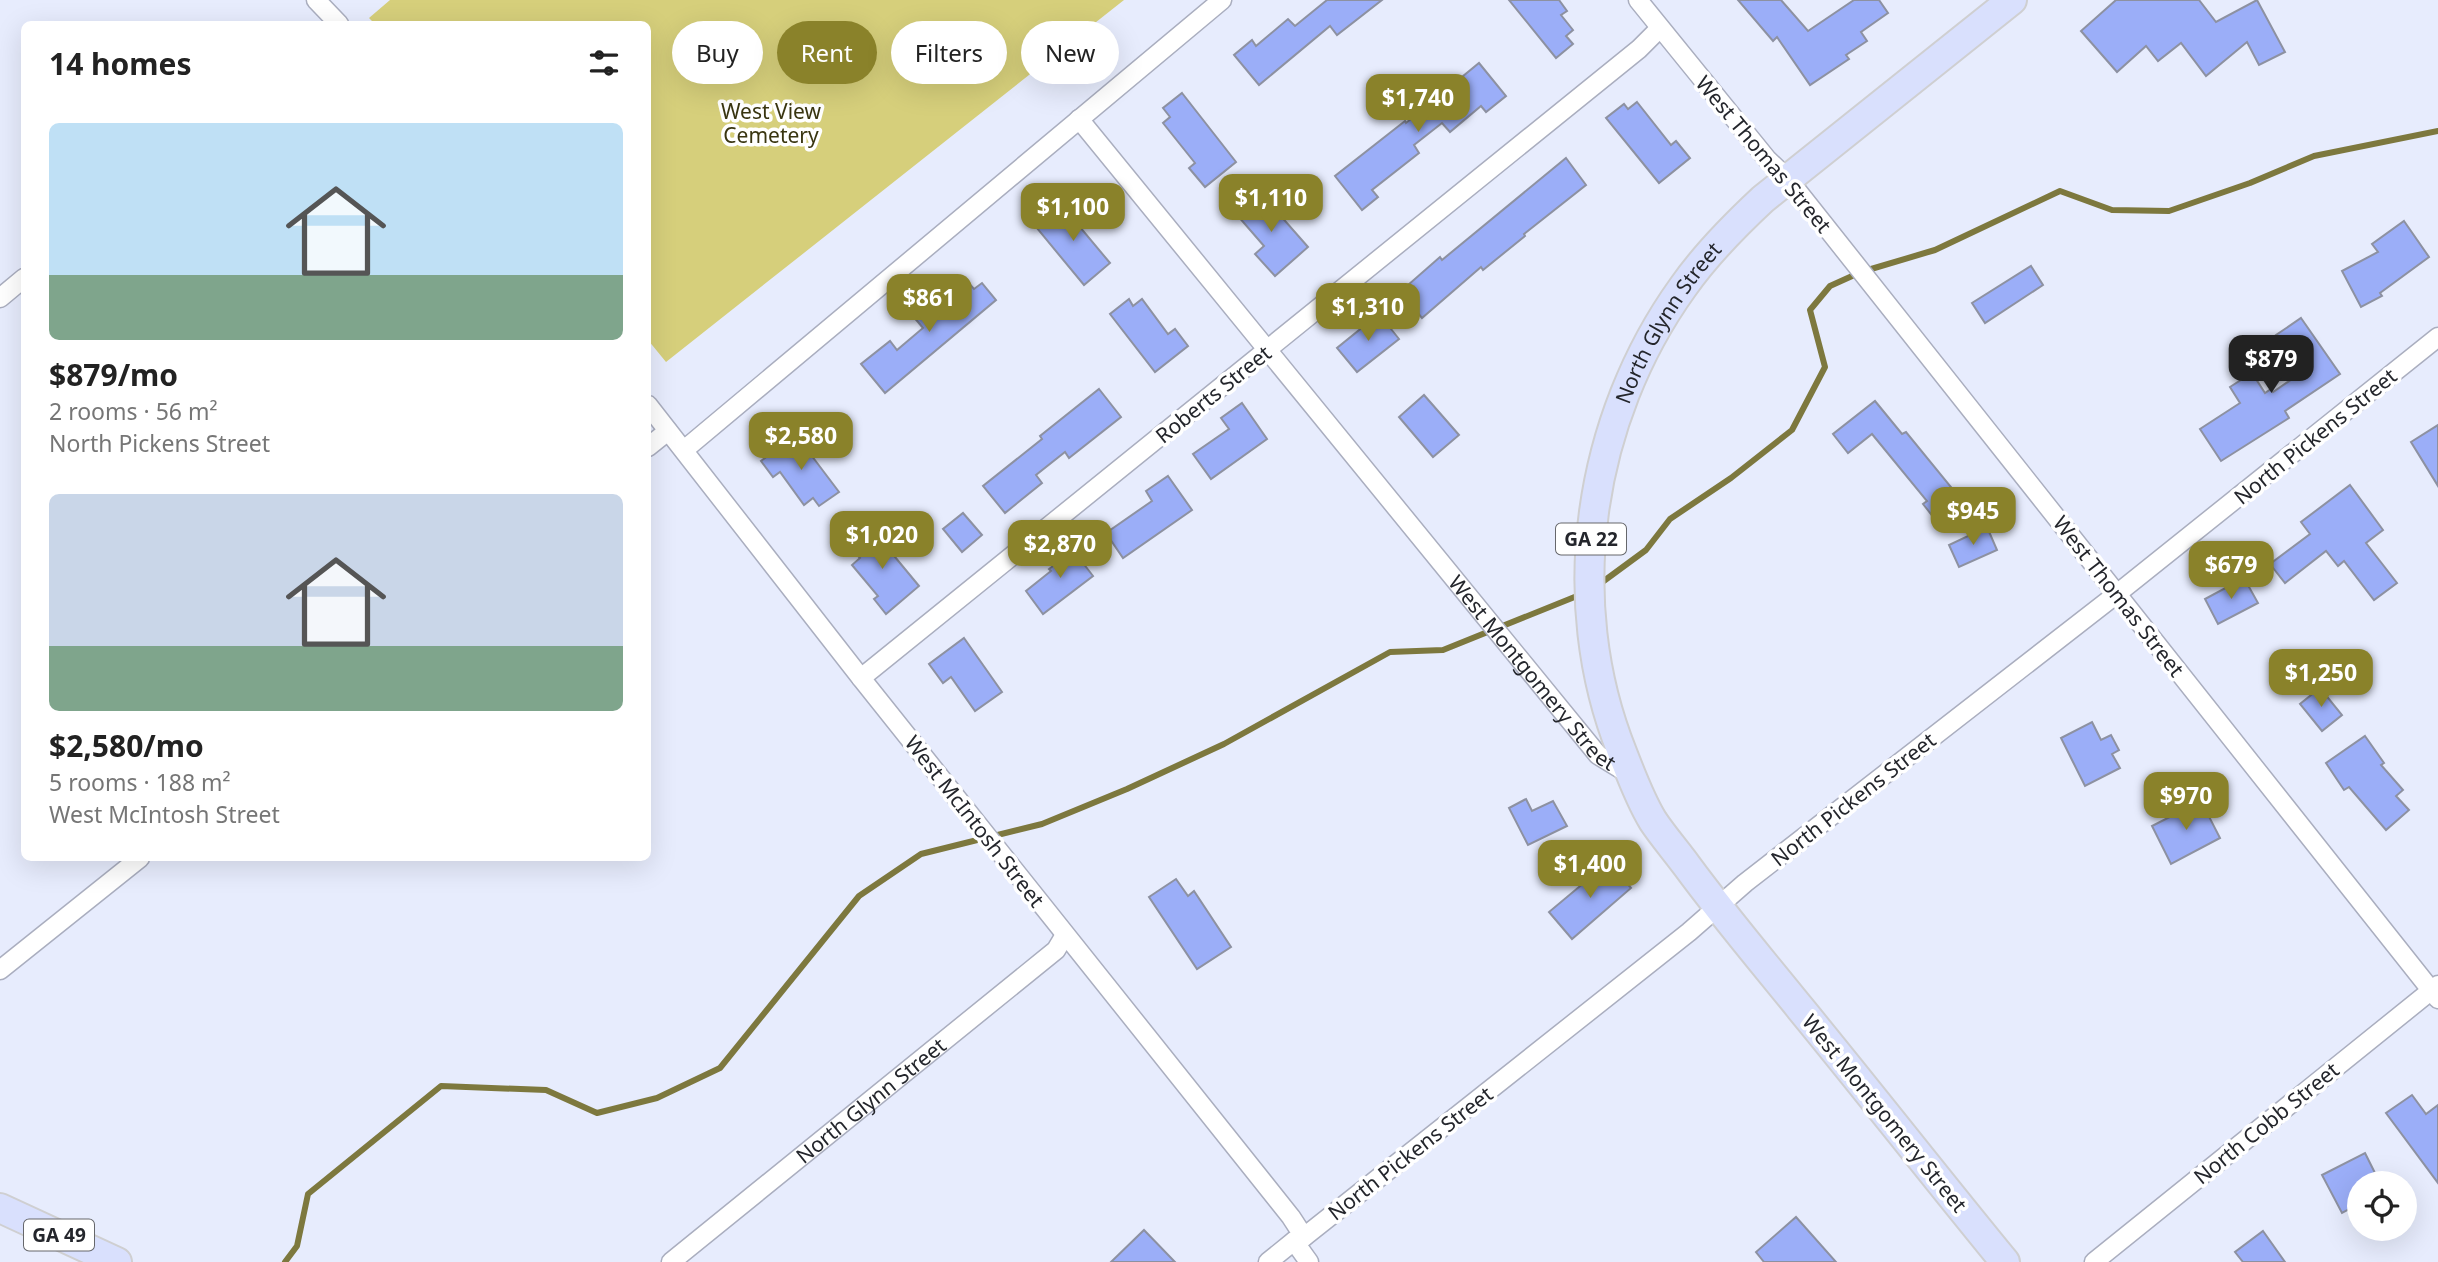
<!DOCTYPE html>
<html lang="en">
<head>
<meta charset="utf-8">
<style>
	:root { --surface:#fff; --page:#f2f2f2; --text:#222; --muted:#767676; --accent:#8a822a }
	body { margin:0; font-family:"Noto Sans",sans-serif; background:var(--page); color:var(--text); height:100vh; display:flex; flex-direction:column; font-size:26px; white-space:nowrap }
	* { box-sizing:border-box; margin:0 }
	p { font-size:23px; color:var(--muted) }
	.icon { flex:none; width:38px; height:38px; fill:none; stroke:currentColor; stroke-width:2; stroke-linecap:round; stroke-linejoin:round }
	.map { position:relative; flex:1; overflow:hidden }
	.details { position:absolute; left:21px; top:21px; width:630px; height:840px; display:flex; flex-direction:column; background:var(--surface); border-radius:10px; box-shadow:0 7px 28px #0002 }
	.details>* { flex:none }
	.guide { position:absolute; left:672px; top:21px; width:665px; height:63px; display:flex; gap:14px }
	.fabs { position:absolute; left:2347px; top:1171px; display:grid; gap:14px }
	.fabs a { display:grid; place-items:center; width:70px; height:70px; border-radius:50%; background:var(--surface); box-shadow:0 7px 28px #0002; font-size:35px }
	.price { position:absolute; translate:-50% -60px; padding:0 16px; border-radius:14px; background:var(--accent); color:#fff; font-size:23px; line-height:46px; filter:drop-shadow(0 2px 4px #0008) }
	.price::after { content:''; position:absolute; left:50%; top:42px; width:21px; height:16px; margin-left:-10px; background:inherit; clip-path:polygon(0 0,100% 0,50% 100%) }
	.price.active { background:#222; color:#fff }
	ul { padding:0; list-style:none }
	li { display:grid; align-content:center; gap:14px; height:371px; padding:0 28px }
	li span { display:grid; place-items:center; height:217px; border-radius:10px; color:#555 }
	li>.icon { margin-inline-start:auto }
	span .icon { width:126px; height:126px; fill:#fffc; stroke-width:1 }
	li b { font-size:30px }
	h2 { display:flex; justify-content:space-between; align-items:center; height:84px; padding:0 28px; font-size:30px }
	.tag { padding:0 24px; border-radius:32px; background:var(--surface); box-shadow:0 7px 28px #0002; font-size:24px; line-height:63px }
	.tag.active { background:var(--accent); color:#fff }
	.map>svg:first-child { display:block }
	.green { fill:#d6cf7b }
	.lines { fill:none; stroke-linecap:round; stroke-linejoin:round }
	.stream { stroke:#7d783e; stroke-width:6 }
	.building { fill:#9baef8; stroke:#8d91a1; stroke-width:2 }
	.street-casing { stroke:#aaaebf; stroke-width:21 }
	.primary-casing { stroke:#cfcfd1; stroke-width:32 }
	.street { stroke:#fff; stroke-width:18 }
	.primary { stroke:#d9e0fd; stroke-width:28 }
	.labels { text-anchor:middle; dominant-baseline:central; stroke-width:7; stroke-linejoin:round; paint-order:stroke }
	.shield { fill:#fff; stroke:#66676b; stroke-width:2 }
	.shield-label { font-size:19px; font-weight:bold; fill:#24262c }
	.park-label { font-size:21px; fill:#393510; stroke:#fff }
	.street-label { font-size:21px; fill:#24262c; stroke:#fff }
</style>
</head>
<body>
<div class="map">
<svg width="2438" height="1262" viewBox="0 0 2438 1262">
	<rect width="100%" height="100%" fill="#e7ecfd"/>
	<polygon class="green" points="390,0 1124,0 666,362 648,340 648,24 375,24 369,18"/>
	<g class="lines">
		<g class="stream">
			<polyline points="1597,586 1646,550 1670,519 1731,478 1792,430 1825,367 1810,310 1830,286 1861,272 1935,250 2060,191 2112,210 2169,211 2250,183 2314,156 2438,131"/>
			<polyline points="285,1262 297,1246 308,1194 441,1086 546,1090 597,1113 657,1098 720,1068 859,896 921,854 1042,824 1127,789 1224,744 1390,652 1443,650 1582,594"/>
		</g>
	</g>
	<g class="building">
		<polygon points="1327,0 1382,0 1337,35 1330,26 1259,85 1234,55 1252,40 1256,46 1288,19 1295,26"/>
		<polygon points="1509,0 1559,0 1567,11 1561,15 1573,30 1566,36 1573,44 1556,58"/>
		<polygon points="1738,0 1781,0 1808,31 1854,0 1879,0 1888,13 1861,32 1867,41 1846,55 1849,59 1810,85 1777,37 1773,41"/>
		<polygon points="2116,0 2199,0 2216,22 2257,0 2285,52 2259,65 2247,42 2206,76 2181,43 2158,61 2146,46 2117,72 2081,31"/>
		<polygon points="1479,63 1506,96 1486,112 1481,106 1450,132 1442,123 1414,145 1419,153 1372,190 1378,197 1362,210 1335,176 1405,121 1406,123"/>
		<polygon points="1182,93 1236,162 1205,187 1189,168 1195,163 1163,123 1170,117 1163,108"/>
		<polygon points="1637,102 1671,145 1676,141 1690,158 1659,183 1606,118 1624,104 1628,109"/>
		<polygon points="1566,158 1586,185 1524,234 1525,236 1483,270 1481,267 1422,318 1400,292 1440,257 1442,260"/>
		<polygon points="1258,190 1308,247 1275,276 1255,254 1264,246 1237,215 1245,210 1242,204"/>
		<polygon points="1067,201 1080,216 1074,220 1110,263 1084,285 1036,227"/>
		<polygon points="2404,221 2429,257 2380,293 2382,296 2361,307 2342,271 2378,252 2372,244"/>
		<polygon points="2031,266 2043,285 1985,323 1972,303"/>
		<polygon points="966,280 974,289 982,283 996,300 885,393 861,364 890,341 897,350 923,328 913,316 932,299 935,306"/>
		<polygon points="1129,299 1133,306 1142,299 1168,334 1175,329 1188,346 1155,372 1110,314"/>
		<polygon points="1379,314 1399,339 1357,372 1337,348"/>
		<polygon points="2301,318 2340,374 2285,411 2289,418 2221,461 2200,429 2240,403 2230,387 2252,373 2265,393 2271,389 2273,392 2301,373 2276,335"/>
		<polygon points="1099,389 1121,417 1069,458 1065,452 1036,475 1042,483 1005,513 983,486 1042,439 1040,436"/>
		<polygon points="1424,395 1459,435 1433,457 1399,417"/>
		<polygon points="1875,401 1902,434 1906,432 1964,503 1938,523 1923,504 1927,501 1872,434 1848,453 1833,434"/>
		<polygon points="1242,403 1267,439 1211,479 1193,454 1229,429 1221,418"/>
		<polygon points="2438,425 2438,486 2411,442"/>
		<polygon points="796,435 839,492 819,506 813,498 804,505 780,472 773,477 761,461"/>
		<polygon points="1168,476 1192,510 1123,558 1106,533 1152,501 1146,491"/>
		<polygon points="2350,485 2383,530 2366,543 2397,583 2374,600 2344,561 2338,566 2326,551 2285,583 2270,564 2310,534 2301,522"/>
		<polygon points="963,513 982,535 962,552 943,529"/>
		<polygon points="1987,527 1997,550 1959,567 1949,545"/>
		<polygon points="871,528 919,586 886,614 874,599 878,596 852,565 860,558 849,546"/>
		<polygon points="1069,545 1093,576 1043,614 1026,591 1051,571 1049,569 1057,563 1052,557"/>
		<polygon points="2244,578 2258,603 2218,624 2205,599"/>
		<polygon points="964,638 1002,692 975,711 951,677 943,683 929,664"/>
		<polygon points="2320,688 2342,715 2322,731 2300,704"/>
		<polygon points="2092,722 2101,740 2111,735 2119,750 2112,754 2120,768 2085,786 2061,738"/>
		<polygon points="2365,736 2384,763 2381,765 2403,790 2396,796 2409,810 2386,830 2349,787 2344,790 2326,763"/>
		<polygon points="1526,799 1532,811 1553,801 1567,826 1528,845 1509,808"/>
		<polygon points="2201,801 2220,838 2171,864 2152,826"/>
		<polygon points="1609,862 1631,888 1572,939 1549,912"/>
		<polygon points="1176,879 1188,896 1194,891 1231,947 1197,969 1149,897"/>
		<polygon points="2412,1095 2426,1114 2438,1105 2438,1183 2386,1113"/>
		<polygon points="2365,1153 2380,1183 2359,1183 2359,1204 2342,1213 2322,1175"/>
		<polygon points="1796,1217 1836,1262 1764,1262 1756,1252"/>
		<polygon points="1144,1230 1175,1262 1111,1262"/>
		<polygon points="2263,1231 2285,1262 2243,1262 2235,1252"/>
	</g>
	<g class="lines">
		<g class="street-casing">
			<g id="street">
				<polyline points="316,0 339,24"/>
				<polyline points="1638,0 1767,159 1788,179 2438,999"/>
				<path id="s1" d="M1079,119L1598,755L1629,774"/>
				<polyline points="0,298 24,278"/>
				<polyline points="648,405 861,678 1291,1217 1304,1237"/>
				<polyline points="648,447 668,431"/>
				<polyline points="684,450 1222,0"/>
				<polyline points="861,678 1639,49 1660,28"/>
				<polyline points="0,970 140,858"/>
				<polyline points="1294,1241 1309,1262"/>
				<path id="s2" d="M671,1262L1056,950L1065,935"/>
				<polyline points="1268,1262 1294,1241 1304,1237 1689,932 1745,883 2118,593 2438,337"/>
				<polyline points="2094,1262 2438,985"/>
			</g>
		</g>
		<g class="primary-casing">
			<g id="primary">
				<polyline points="0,1208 117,1262"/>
				<path id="s3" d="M2005,1262C1936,1178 1869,1092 1800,1008C1762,961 1723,915 1687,866C1676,851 1663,836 1653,821C1640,800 1631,775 1622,752C1561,600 1588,419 1683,287C1706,254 1734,226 1763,199L2012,0"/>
			</g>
		</g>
		<use href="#street" class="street"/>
		<use href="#primary" class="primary"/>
	</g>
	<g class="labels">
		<g class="shield">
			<rect x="1556" y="523.5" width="70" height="31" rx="5"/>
			<rect x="24" y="1219.5" width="70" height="31" rx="5"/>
		</g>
		<g class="shield-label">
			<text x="1591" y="539">GA 22</text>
			<text x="59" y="1235">GA 49</text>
		</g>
		<g class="park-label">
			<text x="771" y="111">West View<tspan x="771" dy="24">Cemetery</tspan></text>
		</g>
		<g class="street-label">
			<text transform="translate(1764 154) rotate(50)">West Thomas Street</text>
			<text stroke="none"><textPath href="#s3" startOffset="1090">North Glynn Street</textPath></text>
			<text transform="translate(1213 394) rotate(-39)">Roberts Street</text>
			<text transform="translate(2315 436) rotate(-39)">North Pickens Street</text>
			<text transform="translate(2119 596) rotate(52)">West Thomas Street</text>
			<text stroke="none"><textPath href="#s1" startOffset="716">West Montgomery Street</textPath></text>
			<text transform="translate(1853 799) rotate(-38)">North Pickens Street</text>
			<text transform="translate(975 821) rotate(52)">West McIntosh Street</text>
			<text stroke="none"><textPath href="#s2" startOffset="257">North Glynn Street</textPath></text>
			<text transform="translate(1885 1113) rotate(51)">West Montgomery Street</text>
			<text transform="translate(2266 1123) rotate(-39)">North Cobb Street</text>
			<text transform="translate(1410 1153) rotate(-38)">North Pickens Street</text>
		</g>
	</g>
</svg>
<div class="fabs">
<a><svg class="icon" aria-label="locate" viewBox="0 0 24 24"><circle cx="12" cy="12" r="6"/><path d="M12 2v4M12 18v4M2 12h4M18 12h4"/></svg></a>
</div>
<b class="price" style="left:1418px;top:134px">$1,740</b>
<b class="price" style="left:1271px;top:234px">$1,110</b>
<b class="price" style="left:1073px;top:243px">$1,100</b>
<b class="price" style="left:929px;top:334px">$861</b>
<b class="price" style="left:1368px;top:343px">$1,310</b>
<b class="price active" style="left:2271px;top:395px">$879</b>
<b class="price" style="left:801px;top:472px">$2,580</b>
<b class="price" style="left:1973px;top:547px">$945</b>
<b class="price" style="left:882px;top:571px">$1,020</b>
<b class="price" style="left:1060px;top:580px">$2,870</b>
<b class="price" style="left:2231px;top:601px">$679</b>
<b class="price" style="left:2321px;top:709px">$1,250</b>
<b class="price" style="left:2186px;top:832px">$970</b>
<b class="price" style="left:1590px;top:900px">$1,400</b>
<div class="guide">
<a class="tag">Buy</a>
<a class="tag active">Rent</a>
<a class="tag">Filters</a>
<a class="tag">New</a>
</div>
<section class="details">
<h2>14 homes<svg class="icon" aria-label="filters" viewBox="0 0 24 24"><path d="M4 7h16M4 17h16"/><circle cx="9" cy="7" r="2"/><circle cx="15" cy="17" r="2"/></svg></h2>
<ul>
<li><span style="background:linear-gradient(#bfe0f5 70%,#7fa58c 0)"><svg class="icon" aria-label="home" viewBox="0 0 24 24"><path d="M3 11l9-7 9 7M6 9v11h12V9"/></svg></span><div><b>$879/mo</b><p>2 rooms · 56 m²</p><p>North Pickens Street</p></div></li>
<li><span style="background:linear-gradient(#c9d6e8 70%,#7fa58c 0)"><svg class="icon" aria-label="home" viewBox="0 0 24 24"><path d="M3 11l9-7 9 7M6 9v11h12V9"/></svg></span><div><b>$2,580/mo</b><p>5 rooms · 188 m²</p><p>West McIntosh Street</p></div></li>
</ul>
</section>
</div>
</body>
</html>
